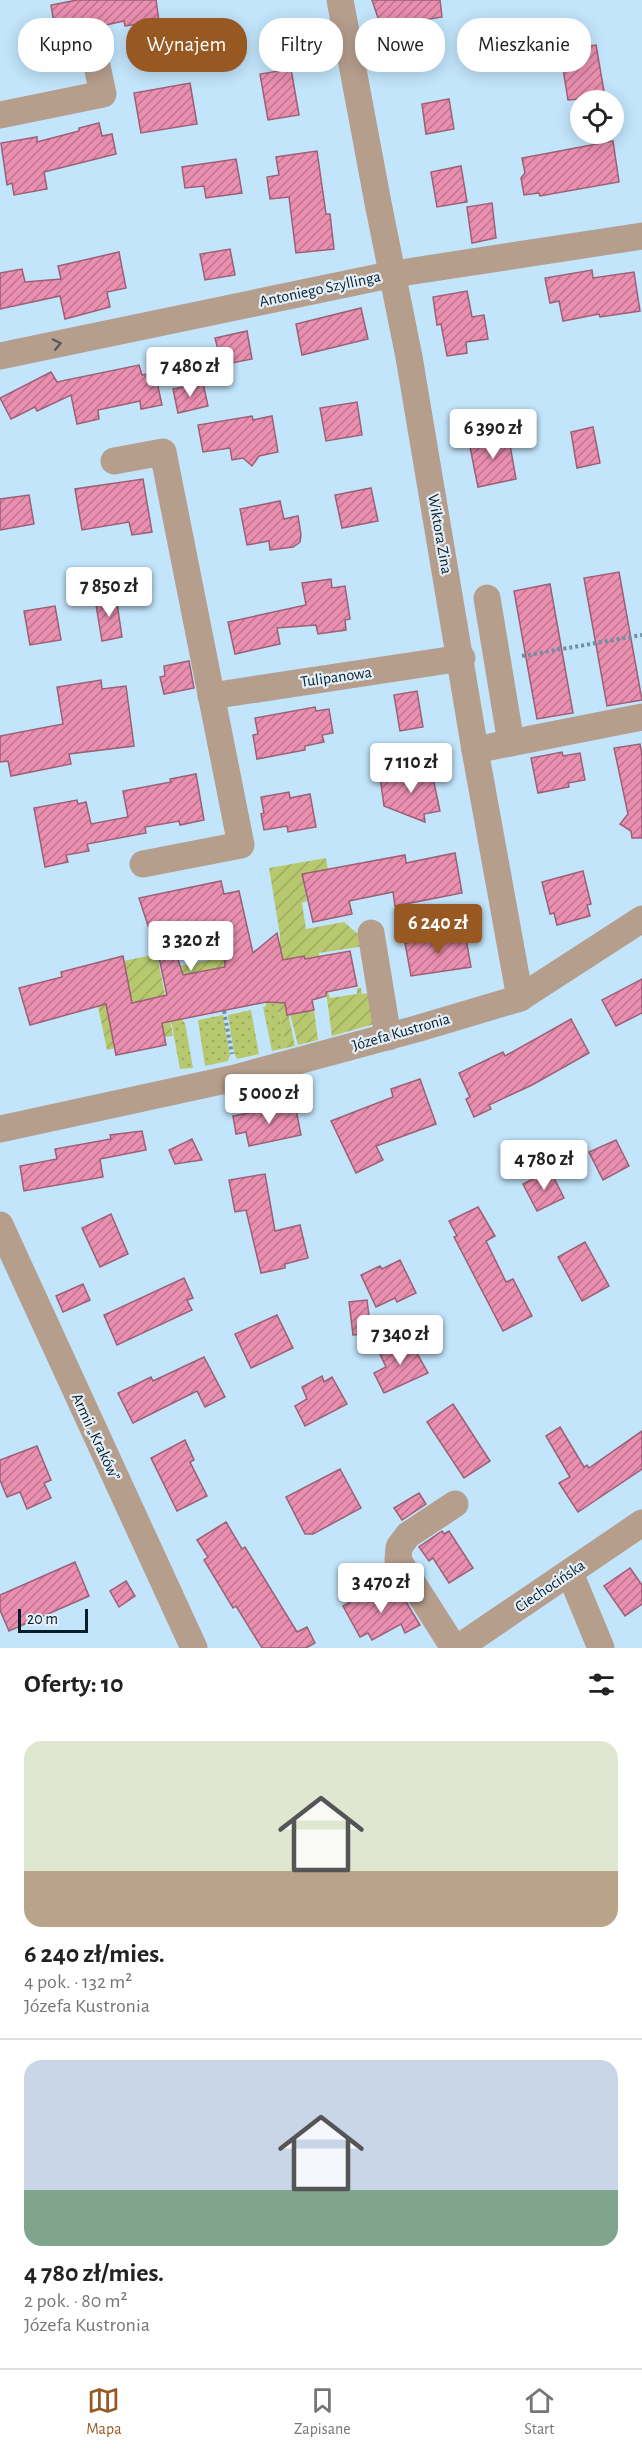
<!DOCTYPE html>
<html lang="pl">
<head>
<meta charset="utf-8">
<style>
	:root { --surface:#fff; --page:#f6f6f6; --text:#222; --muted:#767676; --line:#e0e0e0; --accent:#985821 }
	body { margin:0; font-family:"Alegreya Sans",sans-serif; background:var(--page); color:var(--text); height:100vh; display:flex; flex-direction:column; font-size:22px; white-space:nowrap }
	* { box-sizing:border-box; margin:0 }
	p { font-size:20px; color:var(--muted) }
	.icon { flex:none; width:33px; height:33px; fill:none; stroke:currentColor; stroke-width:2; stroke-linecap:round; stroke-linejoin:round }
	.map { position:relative; height:1648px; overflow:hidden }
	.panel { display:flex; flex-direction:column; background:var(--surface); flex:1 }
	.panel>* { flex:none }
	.guide { position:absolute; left:18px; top:18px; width:606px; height:54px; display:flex; gap:12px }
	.fabs { position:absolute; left:570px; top:90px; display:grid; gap:12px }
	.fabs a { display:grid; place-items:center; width:54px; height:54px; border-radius:50%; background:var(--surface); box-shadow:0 3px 15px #0003; font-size:30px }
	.scale { position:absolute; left:18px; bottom:15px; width:70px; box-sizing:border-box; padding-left:6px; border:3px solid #061e2c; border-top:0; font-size:16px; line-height:21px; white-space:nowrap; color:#061e2c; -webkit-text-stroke:4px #e3eef6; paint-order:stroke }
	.price { position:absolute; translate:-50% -51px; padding:0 14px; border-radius:6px; background:#fff; color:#222; font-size:20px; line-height:39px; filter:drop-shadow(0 2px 3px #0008) }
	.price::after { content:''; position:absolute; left:50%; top:36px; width:18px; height:14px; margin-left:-9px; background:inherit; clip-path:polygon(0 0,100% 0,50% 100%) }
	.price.active { background:var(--accent); color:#fff }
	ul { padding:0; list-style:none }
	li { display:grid; align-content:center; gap:12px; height:318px; padding:0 24px }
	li+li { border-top:2px solid var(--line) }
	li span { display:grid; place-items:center; height:186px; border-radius:18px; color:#555 }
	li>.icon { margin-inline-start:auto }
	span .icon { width:108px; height:108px; fill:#fffc; stroke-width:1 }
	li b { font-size:26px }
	h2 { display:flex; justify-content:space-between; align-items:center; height:72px; padding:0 24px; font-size:26px }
	.pill { padding:0 21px; border-radius:24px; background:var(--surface); box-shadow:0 3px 15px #0003; font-size:21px; line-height:54px }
	.pill.active { background:var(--accent); color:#fff }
	.dock { display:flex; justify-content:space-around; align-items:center; height:84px; border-top:2px solid var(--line); background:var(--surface); font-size:16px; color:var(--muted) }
	.dock a { display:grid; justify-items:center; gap:3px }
	.dock .active { color:var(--accent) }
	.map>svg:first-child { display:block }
	.grass { fill:url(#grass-dots) }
	.garden { fill:url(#garden-furrows) }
	.building { fill:url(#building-hatch); stroke:#9b6075; stroke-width:1.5; fill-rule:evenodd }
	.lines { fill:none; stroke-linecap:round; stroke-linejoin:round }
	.path { stroke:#708fa2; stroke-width:4; stroke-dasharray:3 3; stroke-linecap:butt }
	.minor { stroke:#b69e8d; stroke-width:27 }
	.oneway { stroke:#555858 }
	.labels { text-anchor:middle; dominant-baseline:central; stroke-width:4.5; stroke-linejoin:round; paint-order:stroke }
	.street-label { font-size:16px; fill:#061e2c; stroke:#e3eef6 }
</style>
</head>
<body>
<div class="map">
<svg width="642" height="1648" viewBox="0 0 642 1648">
	<defs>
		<pattern id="grass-dots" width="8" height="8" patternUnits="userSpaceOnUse" patternTransform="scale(1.5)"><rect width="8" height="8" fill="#b7c86e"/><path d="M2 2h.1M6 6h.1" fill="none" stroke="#9cab5f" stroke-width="1.8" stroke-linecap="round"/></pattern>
		<pattern id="garden-furrows" width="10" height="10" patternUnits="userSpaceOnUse" patternTransform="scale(1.5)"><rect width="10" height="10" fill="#b7c86e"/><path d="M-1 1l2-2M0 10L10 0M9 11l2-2" fill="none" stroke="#9cab5f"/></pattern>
		<pattern id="building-hatch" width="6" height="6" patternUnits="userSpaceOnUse" patternTransform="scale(1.5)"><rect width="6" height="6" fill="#eb8fb0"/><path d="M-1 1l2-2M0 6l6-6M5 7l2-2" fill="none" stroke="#bc748f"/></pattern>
	</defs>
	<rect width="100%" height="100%" fill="#c2e5fc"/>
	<g class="grass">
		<polygon points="267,947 286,1048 272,1051 263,1007 266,1006 266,1002 254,950"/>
		<polygon points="164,983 181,1019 185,1023 193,1068 180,1069"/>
		<polygon points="251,1010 259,1054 237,1059 234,1053 228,1015"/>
		<polygon points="223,1015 230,1055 228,1061 205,1066 198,1020"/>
	</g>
	<g class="garden">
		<polygon points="326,858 328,870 302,875 307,901 302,903 306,929 344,922 359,935 365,946 319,953 319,956 305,959 304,956 278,964 295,1046 286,1048 268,951 275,950 280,945 280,935 269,868"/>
		<polygon points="157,954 173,1036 165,1037 157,998 107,1008 115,1048 107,1050 90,968"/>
		<polygon points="224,957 226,964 239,964 185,975 183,979 180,966"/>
		<polygon points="357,988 361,988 362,994 370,993 378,1023 332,1036 326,992 328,992 330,998 357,994"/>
		<polygon points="314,1010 318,1040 298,1045 290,1014"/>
	</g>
	<g class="building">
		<polygon points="77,0 156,0 159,21 125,26 124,21 56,36 51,5"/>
		<polygon points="372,0 440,0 442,17 381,27"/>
		<polygon points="596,45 605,97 568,100 560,50"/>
		<polygon points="291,69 299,115 268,120 260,74"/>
		<polygon points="190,83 197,124 141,133 134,93"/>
		<polygon points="449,99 454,129 426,134 422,104"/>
		<polygon points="99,123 102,136 112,134 116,154 44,172 47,189 14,195 12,183 7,185 1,143 37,137 37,142 79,131 79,128"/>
		<polygon points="613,141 619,182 540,196 539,193 524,195 521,178 525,173 522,158"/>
		<polygon points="317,151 326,214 330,214 334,249 296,253 289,197 270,199 267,177 279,175 276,157"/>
		<polygon points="236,159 242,193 206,198 204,186 185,188 182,167"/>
		<polygon points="461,166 467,202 437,207 431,172"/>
		<polygon points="492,203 496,238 472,243 467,207"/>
		<polygon points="230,249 235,275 205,280 200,254"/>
		<polygon points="119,252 126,288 107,292 110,307 65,319 60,296 0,309 0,273 22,269 25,282 61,279 58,266"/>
		<polygon points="592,270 593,278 634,272 640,311 600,317 599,314 563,321 559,301 550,303 545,278"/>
		<polygon points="467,291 472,317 484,315 488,339 466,342 467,353 447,356 441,324 437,325 433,297"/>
		<polygon points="361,308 368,339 302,355 296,324"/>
		<polygon points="247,331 252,359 222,365 215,338"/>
		<polygon points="139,365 142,375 155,373 162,405 141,409 140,401 98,410 99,419 77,424 71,395 37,411 35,407 11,419 0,398 51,372 57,382"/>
		<polygon points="203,383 208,406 178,413 173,389"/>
		<polygon points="357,402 362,435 326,441 320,408"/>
		<polygon points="252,416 253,420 272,416 278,452 259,456 252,466 243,458 232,460 230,448 203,452 198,425"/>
		<polygon points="593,427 600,463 577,468 571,432"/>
		<polygon points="508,434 516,479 478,487 469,442"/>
		<polygon points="143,479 152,532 132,535 129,522 82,530 75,489"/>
		<polygon points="371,488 378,521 342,528 335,495"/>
		<polygon points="29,495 34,524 0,530 0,499"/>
		<polygon points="280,501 284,519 298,516 301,535 300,542 293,547 270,550 269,541 247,545 240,509"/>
		<polygon points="619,572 642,700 607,706 584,578"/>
		<polygon points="331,579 332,588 345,586 350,619 345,620 346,630 318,634 316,625 277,628 280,644 235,654 228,622 306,605 302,583"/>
		<polygon points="550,584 573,713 537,719 514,591"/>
		<polygon points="116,596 122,637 102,641 95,599"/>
		<polygon points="55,606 61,640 30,645 24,611"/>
		<polygon points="189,661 194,688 164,694 160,677 165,676 164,666"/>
		<polygon points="101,680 102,689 126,686 134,746 69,754 71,764 11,776 8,761 0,762 0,736 63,724 57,687"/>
		<polygon points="417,691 423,727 400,731 394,695"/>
		<polygon points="315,707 316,711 329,709 333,733 322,735 324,742 305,746 305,750 257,759 253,735 258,734 255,718"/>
		<polygon points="640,744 642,755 642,838 632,838 631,831 620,824 628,814 614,748"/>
		<polygon points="562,752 563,756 580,753 585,780 568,783 569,787 538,793 531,758"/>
		<polygon points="431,769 440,811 424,814 425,822 384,806 380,777"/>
		<polygon points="196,774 204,820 180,825 179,821 145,827 146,833 87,844 89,851 66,855 68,862 45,867 34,808 77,800 78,804 86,802 91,824 128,817 123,791 171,782 170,779"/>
		<polygon points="289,792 290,798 310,794 316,827 288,832 287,826 264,830 261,814 264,813 261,797"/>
		<polygon points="455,853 462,893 395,906 393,892 349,901 352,914 313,922 302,874 405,855 406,863"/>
		<polygon points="583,871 591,904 587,905 590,916 557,925 554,913 550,914 542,882"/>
		<path d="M221,881L224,894L239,891L253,953L277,933L283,960L304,956L305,959L350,951L357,986L326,992V996L312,1000L314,1010L287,1015L285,1003L266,1002L162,1023L166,1045L116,1055L106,1004L30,1025L19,988L62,977L61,972L123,956L132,1003L167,995L160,962L139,898ZM223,926L225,967L183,975L171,937Z"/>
		<polygon points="465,933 471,967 411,976 405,943"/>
		<polygon points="642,979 642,1013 616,1026 602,1000"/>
		<polygon points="571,1019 589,1053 532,1085 489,1105 491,1109 474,1117 466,1099 470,1097 459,1073 503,1052 505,1056"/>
		<polygon points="420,1079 436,1124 376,1146 383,1160 356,1173 331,1121 393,1097 391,1089"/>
		<polygon points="295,1104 301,1135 249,1146 246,1132 236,1134 233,1116"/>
		<polygon points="142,1131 146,1150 100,1159 103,1177 24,1191 20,1166 57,1159 55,1149 111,1139 110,1135"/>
		<polygon points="192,1139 202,1160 175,1164 169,1150"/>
		<polygon points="616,1140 629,1166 603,1180 589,1152"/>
		<polygon points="550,1170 564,1198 537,1211 523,1184"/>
		<polygon points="265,1174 275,1231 300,1225 308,1258 285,1264 285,1268 261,1273 246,1210 235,1212 229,1180"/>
		<polygon points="478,1207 495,1236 486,1241 506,1282 513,1279 532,1316 503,1331 454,1237 457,1236 449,1221"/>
		<polygon points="111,1214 128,1254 100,1267 82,1228"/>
		<polygon points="585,1242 609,1286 582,1301 558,1257"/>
		<polygon points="400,1260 416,1293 397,1302 395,1298 376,1307 361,1275 380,1266 382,1269"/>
		<polygon points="184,1278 193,1298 187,1300 192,1310 117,1345 104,1315"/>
		<polygon points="83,1284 90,1300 63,1312 56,1296"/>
		<polygon points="367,1300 371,1333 353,1335 349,1302"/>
		<polygon points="277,1315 293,1348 251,1368 235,1334"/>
		<polygon points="408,1337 428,1373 384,1393 374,1373 386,1367 379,1352"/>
		<polygon points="204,1357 225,1397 205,1407 197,1391 133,1423 118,1393 151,1377 153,1381"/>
		<polygon points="322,1376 324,1382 332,1377 347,1404 305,1426 295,1406 307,1399 302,1387"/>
		<polygon points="453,1404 490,1461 464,1478 427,1422"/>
		<polygon points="560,1427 584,1467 587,1465 589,1468 642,1431 642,1469 578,1512 559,1483 570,1477 546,1436"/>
		<polygon points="185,1440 194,1460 190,1462 207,1496 177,1511 151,1458"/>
		<polygon points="37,1446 51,1480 44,1483 51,1498 27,1509 20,1492 7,1497 0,1480 0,1460"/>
		<polygon points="340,1469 361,1508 313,1534 305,1534 286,1497"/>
		<polygon points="419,1493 426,1504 402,1520 394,1508"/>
		<polygon points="226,1522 242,1549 245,1547 297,1632 307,1627 315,1643 306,1648 262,1648 236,1606 233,1608 204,1560 208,1557 197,1540"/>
		<polygon points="442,1531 444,1534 449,1531 473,1568 449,1583 433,1558 429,1561 419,1547"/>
		<polygon points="75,1562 89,1596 9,1631 0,1610 0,1595"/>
		<polygon points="630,1568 642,1585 642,1604 625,1616 604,1586"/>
		<polygon points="126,1581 135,1596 119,1607 110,1591"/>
		<polygon points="397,1587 420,1625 405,1633 401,1624 372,1640 368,1633 360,1637 343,1606 365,1594 367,1599 382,1590 384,1593"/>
	</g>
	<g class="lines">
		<g class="path">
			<polyline points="522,656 642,635"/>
			<polyline points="224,1011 232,1054"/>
		</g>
		<g class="minor">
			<polyline points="340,0 378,203 409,357 475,750 520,998"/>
			<polyline points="0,115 103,94 97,66"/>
			<polyline points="0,356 394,274 642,236"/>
			<polyline points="114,461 163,452 241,845 143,864"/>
			<polyline points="487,598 511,743"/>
			<polyline points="211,696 462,658"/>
			<polyline points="475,750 642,717"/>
			<polyline points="371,933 388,1037"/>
			<polyline points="0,1129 235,1078 416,1029 520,998 642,919"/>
			<polyline points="0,1225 194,1648"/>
			<polyline points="570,1573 601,1648"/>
			<polyline points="454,1648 398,1560 399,1547 408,1535 455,1504"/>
			<polyline points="458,1648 642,1523"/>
		</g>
	</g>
	<defs><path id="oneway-chevron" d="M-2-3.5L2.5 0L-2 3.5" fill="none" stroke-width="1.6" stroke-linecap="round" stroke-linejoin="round" transform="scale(1.5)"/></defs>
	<use class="oneway" href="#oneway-chevron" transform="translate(57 344) rotate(-12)"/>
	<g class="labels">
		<g class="street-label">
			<text transform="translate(320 289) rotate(-12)">Antoniego Szyllinga</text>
			<text transform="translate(440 534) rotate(80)">Wiktora Zina</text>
			<text transform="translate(336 677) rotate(-8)">Tulipanowa</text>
			<text transform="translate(401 1032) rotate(-16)">Józefa Kustronia</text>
			<text transform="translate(96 1437) rotate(65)">Armii „Kraków”</text>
			<text transform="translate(550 1586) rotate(-34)">Ciechocińska</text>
		</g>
	</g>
</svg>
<div class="fabs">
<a><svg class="icon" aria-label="locate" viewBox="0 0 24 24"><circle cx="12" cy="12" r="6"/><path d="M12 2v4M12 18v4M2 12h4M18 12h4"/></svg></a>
</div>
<div class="scale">20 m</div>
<b class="price" style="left:190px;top:398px">7 480 zł</b>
<b class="price" style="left:493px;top:460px">6 390 zł</b>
<b class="price" style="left:109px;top:618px">7 850 zł</b>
<b class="price" style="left:411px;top:794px">7 110 zł</b>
<b class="price active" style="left:438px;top:955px">6 240 zł</b>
<b class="price" style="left:191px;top:972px">3 320 zł</b>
<b class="price" style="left:269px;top:1125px">5 000 zł</b>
<b class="price" style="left:544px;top:1191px">4 780 zł</b>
<b class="price" style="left:400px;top:1366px">7 340 zł</b>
<b class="price" style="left:381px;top:1614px">3 470 zł</b>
<div class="guide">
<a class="pill">Kupno</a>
<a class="pill active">Wynajem</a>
<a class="pill">Filtry</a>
<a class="pill">Nowe</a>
<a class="pill">Mieszkanie</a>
</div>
</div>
<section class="panel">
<h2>Oferty: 10<svg class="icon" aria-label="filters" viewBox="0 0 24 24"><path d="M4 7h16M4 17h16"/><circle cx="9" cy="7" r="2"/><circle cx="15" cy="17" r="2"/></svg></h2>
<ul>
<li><span style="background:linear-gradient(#dfe7d0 70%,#b9a48a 0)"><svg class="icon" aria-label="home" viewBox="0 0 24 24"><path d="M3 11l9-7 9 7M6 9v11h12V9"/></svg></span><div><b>6 240 zł/mies.</b><p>4 pok. · 132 m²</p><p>Józefa Kustronia</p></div></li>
<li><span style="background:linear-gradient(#c9d6e8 70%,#7fa58c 0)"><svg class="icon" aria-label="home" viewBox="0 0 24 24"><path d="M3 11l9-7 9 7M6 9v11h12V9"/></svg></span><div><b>4 780 zł/mies.</b><p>2 pok. · 80 m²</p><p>Józefa Kustronia</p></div></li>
</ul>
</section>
<nav class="dock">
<a class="active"><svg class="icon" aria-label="map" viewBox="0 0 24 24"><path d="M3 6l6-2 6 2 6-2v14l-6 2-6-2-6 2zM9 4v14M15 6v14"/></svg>Mapa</a>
<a><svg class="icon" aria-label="saved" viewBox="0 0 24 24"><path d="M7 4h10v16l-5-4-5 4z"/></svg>Zapisane</a>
<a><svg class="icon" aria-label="home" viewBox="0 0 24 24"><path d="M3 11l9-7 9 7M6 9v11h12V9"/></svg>Start</a>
</nav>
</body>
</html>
